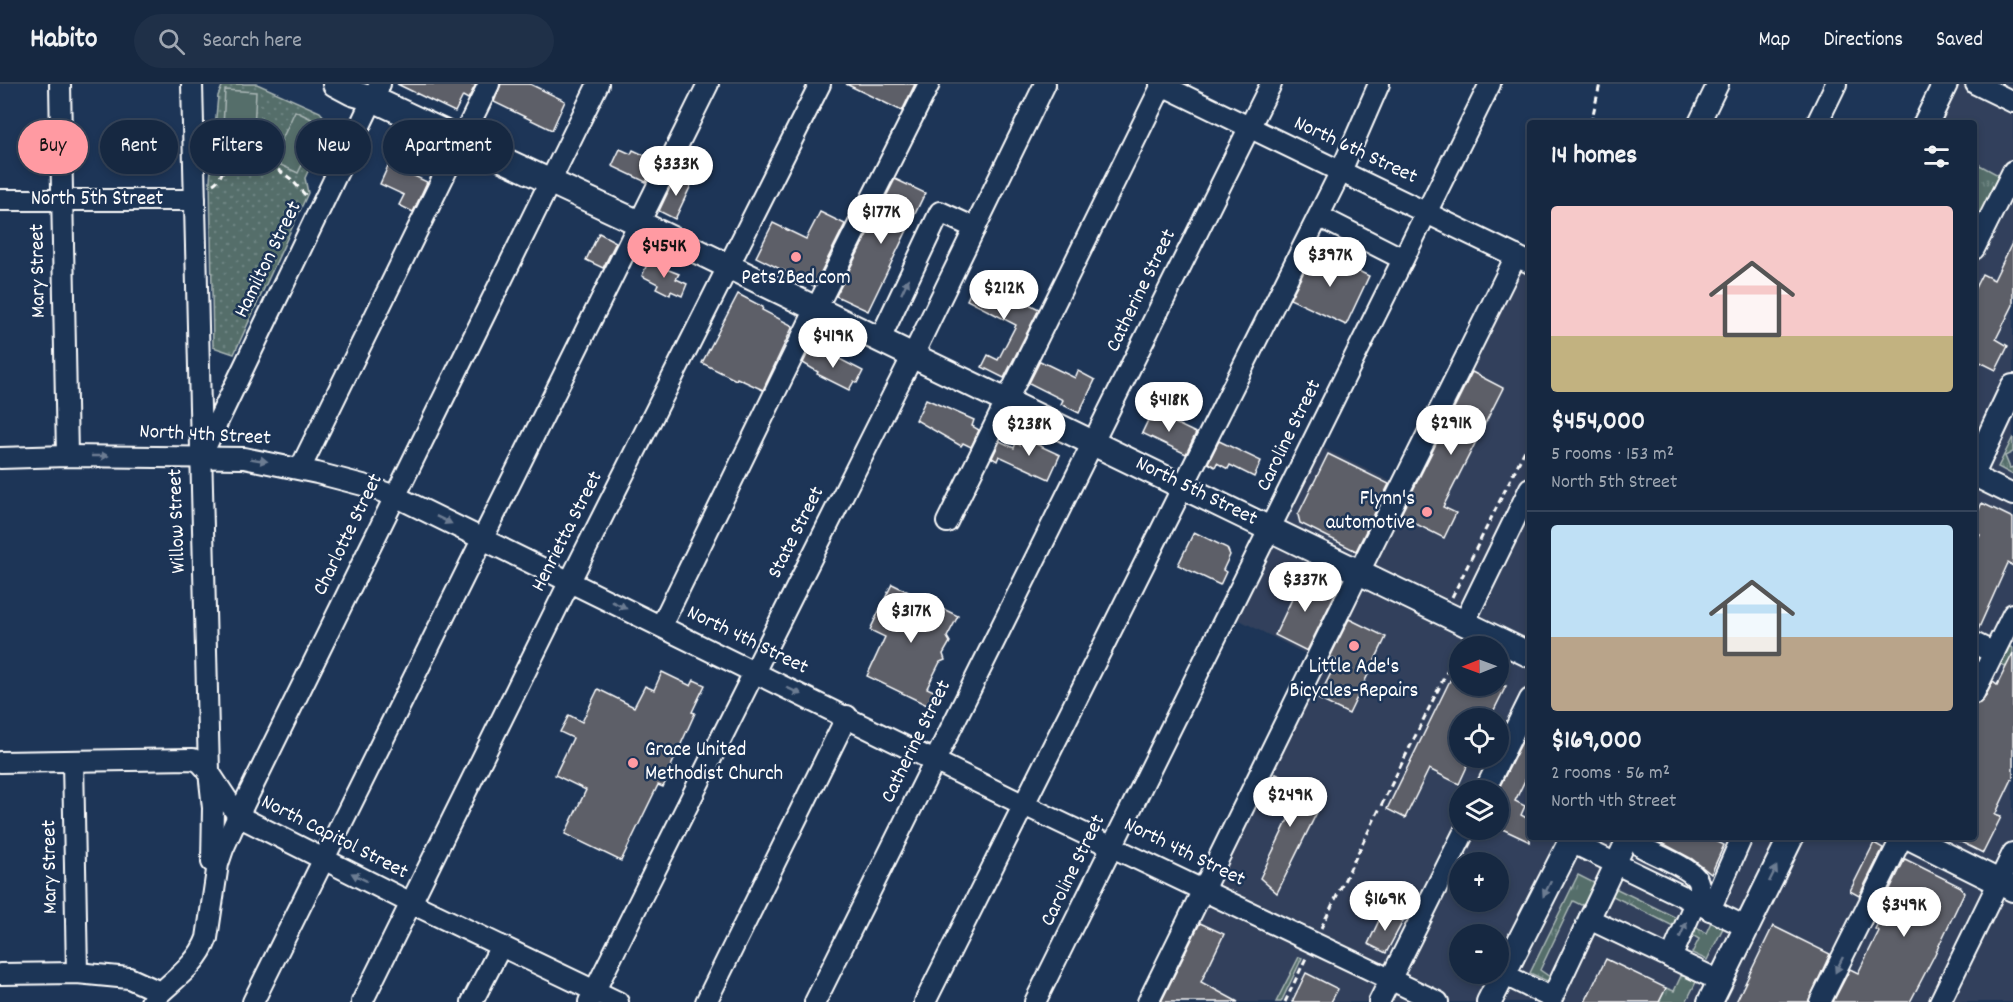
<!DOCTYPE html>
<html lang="en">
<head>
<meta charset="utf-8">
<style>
	:root { --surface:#162841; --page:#1f3048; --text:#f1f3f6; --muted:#9ea6b1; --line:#35445a; --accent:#ff9aa2 }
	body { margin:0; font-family:Dekko,sans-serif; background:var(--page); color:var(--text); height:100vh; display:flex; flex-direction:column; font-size:22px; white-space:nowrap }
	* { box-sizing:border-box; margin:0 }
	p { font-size:20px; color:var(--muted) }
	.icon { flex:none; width:33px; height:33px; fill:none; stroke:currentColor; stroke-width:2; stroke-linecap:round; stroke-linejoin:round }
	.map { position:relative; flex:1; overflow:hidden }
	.sheet { position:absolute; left:1527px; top:36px; width:450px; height:720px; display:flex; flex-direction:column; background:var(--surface); border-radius:6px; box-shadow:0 3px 9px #0003,0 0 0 2px var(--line) }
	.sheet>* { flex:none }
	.hud { position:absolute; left:18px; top:36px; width:570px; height:54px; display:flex; gap:12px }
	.needle { width:39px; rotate:269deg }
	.fabs { position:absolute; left:1449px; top:552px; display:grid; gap:12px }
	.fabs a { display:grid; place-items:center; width:60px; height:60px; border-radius:50%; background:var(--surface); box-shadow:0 3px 9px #0003,0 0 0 2px var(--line); font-size:30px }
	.price { position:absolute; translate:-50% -51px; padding:0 14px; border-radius:21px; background:#fff; color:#222; font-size:20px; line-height:39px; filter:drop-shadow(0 2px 3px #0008) }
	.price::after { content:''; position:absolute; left:50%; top:36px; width:18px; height:14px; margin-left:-9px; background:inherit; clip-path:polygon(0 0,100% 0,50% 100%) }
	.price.active { background:var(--accent); color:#111 }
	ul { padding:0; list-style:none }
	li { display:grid; align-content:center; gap:12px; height:318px; padding:0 24px }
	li+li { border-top:2px solid var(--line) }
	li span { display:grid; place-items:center; height:186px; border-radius:6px; color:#555 }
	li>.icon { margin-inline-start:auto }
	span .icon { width:108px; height:108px; fill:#fffc; stroke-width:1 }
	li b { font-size:26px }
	h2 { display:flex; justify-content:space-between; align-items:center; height:72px; padding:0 24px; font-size:26px }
	.chip { padding:0 21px; border-radius:27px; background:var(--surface); box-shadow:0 3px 9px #0003,0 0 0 2px var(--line); font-size:21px; line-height:54px }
	.chip.active { background:var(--accent); color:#111 }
	header { display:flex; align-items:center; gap:36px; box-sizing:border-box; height:84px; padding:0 30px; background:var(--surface); border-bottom:2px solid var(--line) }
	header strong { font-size:28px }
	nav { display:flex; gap:33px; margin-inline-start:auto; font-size:21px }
	.search { width:420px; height:54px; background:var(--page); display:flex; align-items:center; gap:15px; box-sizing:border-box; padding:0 21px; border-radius:33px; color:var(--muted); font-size:22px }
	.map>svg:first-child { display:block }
	.built { fill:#30415c; fill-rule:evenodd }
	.grass { fill:url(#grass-tufts); stroke:#aab6b5; stroke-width:1.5 }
	.park { fill:url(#park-dots); stroke:#aab6b5; stroke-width:1.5 }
	.pitch { fill:#546e6b; stroke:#aab6b5; stroke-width:1.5 }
	.building { fill:#5d5e67; stroke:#fff; stroke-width:1.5 }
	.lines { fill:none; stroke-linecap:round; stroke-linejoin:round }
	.minor-casing { stroke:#fff; stroke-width:24 }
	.major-casing { stroke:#fff; stroke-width:28 }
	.path { stroke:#fff; stroke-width:3; stroke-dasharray:6 4.5; stroke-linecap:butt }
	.minor { stroke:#1d3557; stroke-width:20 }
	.major { stroke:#1d3557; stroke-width:24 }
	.oneway { fill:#6c7c92 }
	.poi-dot { fill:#ff9aa2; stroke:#1d3557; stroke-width:2 }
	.labels { text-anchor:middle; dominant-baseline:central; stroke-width:5; stroke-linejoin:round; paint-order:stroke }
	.street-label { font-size:21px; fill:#fff; stroke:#1d3557 }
	.poi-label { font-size:21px; fill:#fff; stroke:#1d3557 }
</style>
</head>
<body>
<header>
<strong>Habito</strong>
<div class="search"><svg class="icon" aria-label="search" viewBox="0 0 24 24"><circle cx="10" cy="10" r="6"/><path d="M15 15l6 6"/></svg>Search here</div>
<nav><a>Map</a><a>Directions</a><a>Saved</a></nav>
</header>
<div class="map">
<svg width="2013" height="918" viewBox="0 0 2013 918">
	<defs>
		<pattern id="grass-tufts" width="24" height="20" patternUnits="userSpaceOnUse" patternTransform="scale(1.5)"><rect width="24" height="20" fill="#546e6b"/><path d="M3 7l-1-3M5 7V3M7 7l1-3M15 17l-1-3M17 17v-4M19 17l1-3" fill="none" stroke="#6e8481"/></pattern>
		<pattern id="park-dots" width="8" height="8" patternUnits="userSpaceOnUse" patternTransform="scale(1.5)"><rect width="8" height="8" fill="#546e6b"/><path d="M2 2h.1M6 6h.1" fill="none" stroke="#6e8481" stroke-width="1.8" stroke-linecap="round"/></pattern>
	</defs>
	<rect width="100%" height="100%" fill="#1d3557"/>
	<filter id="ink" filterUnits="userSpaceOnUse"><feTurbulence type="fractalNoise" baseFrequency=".0167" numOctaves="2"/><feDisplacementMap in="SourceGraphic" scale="12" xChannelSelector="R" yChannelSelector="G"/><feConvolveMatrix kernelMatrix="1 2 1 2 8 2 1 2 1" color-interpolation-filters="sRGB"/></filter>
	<g filter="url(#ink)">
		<path class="built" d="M1945,0H2013V918H1145L1315,575L1228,530L1313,359L1402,403L1516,172L1530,179V404L1517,431L1530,438V753H1974V39H1925ZM1460,562H1498V602H1460ZM1460,634H1498V674H1460ZM1460,706H1498V746H1460ZM1460,778H1498V818H1460ZM1460,850H1498V890H1460Z"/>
		<g class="grass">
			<polygon points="1974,78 2004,94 1981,139 1974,136"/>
			<polygon points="2013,353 2013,368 2005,372 2010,384 2013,383 2013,391 1998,383"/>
			<polygon points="1578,791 1596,800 1585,820 1581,821 1573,817 1540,886 1550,893 1549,896 1547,897 1530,889"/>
			<polygon points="1613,803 1681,836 1677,844 1613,812 1606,826 1603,824"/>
			<polygon points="1712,836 1724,842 1707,876 1692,869 1699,855 1689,849 1693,842 1706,849"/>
			<polygon points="1299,873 1302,874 1281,918 1276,918"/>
			<polygon points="1681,892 1685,892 1696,898 1686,918 1659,918 1666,904 1674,907"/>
		</g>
		<g class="park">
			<polygon points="223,0 257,0 320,28 325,34 326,47 305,94 308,109 234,270 213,263 210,96 218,12"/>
			<polygon points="2007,562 2013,564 2013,586 1999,579"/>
		</g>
		<g class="pitch">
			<polygon points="225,6 256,8 253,63 222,62"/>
			<polygon points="295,27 322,40 298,89 272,77"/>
		</g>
		<g class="building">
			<polygon points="397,0 476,0 468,15 463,12 455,28"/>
			<polygon points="501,0 530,0 565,17 552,46 494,18"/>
			<polygon points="846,0 915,0 902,27"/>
			<polygon points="620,65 631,70 633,66 657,77 646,98 612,82"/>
			<polygon points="389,80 427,98 413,128 399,121 404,111 380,100"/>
			<polygon points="676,91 692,99 675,135 659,127"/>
			<polygon points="895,95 925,109 868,227 836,212"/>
			<polygon points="820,128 845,140 814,202 756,173 773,139 806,155"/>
			<polygon points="599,149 616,158 603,184 586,176"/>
			<polygon points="2013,157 2013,221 1996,255 2008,262 1996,286 1974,275 1974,206 1982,190 1994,196"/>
			<polygon points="1315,166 1369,192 1346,241 1290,215"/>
			<polygon points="648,178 679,190 676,195 687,200 682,212 671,207 670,211 656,204 658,200 642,192"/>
			<polygon points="977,194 1039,225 1004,294 982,283 988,271 998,276 1016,241 967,216"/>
			<polygon points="738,210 763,223 762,226 793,242 763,306 737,294 736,296 702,279"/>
			<polygon points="810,265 826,273 828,269 863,287 857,299 854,297 849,306 817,290 818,288 803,279"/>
			<polygon points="1040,277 1075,294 1078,287 1095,296 1079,329 1061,320 1063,316 1029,299"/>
			<polygon points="1472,288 1503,304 1443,423 1456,429 1444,454 1400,432"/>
			<polygon points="926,315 974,336 972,342 979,346 971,363 963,359 961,362 916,336"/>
			<polygon points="1152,328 1196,349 1186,370 1142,349"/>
			<polygon points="1023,354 1060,371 1049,395 999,372 997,377 992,374 1000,357 1014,364 1016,359 1020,361"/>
			<polygon points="1219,357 1261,377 1254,393 1230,381 1228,385 1217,379 1215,383 1208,379"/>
			<polygon points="1328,370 1389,400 1356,467 1300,439 1298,431"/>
			<polygon points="1982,419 2013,434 2013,482 2008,479 1977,548 1974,547 1974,462 1980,451 1974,448 1974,436"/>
			<polygon points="1194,448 1227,464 1230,471 1223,486 1226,488 1220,501 1178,481"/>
			<polygon points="1303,492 1336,508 1307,567 1275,551"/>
			<polygon points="892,500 958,532 947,553 950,558 943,570 945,576 940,578 927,604 938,609 931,623 867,592 885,553 870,546"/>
			<polygon points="1349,535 1386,553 1349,630 1318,615 1337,577 1330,573"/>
			<polygon points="2013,569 2013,693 1995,731 2001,733 1983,769 1951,753 1974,753 1974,621 1980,619 1984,615 1993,598 1997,601"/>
			<polygon points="1460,576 1460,602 1506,602 1490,634 1460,634 1460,674 1471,674 1459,700 1429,685 1405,734 1387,725"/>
			<polygon points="662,588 691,602 694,596 705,601 692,628 695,629 668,689 669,690 663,703 658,701 621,777 565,750 586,706 555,691 573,654 560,648 569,631 582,638 598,605 634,623 645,602 654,606"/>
			<polygon points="1530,642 1530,686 1515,717 1525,722 1521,731 1530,736 1530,758 1498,743 1498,706"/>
			<polygon points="1276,690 1324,714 1277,809 1260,794 1294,723 1267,709"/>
			<polygon points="1651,753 1708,753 1724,761 1711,790 1692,775"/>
			<polygon points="1874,759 1883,764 1859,812 1850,807"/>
			<polygon points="1905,775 1961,803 1964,809 1933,874 1910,918 1833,918 1850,885 1858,889 1879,847 1875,845 1885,825 1881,823"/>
			<polygon points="1383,828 1403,837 1386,869 1368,860"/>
			<polygon points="1200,839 1224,850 1201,898 1238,918 1161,918"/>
			<polygon points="1773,842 1830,870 1808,918 1736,918"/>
			<polygon points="1606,875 1666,904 1659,918 1585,918"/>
			<polygon points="1306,889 1338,905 1331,918 1292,918"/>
		</g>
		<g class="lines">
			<g class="minor-casing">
				<g id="minor">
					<polyline points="60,0 67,372"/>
					<polyline points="192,0 209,688 213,724 212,778"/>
					<polyline points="1160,0 1530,179"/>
					<polyline points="1976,0 2013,18"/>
					<polyline points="1699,39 1718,0"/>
					<polyline points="1817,39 1836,0"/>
					<polyline points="0,116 195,116"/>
					<polyline points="1328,137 1403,175"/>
					<polyline points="1974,165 2013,87"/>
					<polyline points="880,255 940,128 975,144"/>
					<polyline points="203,368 380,0"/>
					<polyline points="0,374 67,372 244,374 317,389 363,401 395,412 1024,721 1438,918"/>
					<polyline points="300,385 489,0"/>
					<polyline points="1974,392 2013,411"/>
					<polyline points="947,438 1162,1"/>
					<polyline points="1464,539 1530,404"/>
					<polyline points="661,542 808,241 929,0"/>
					<polyline points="1974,559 1994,569"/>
					<polyline points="1974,609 2013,530"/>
					<polyline points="73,677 77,889"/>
					<polyline points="0,678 193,675 200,678 209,688 238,732 411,819 618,918"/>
					<polyline points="1485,706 1530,615"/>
					<path d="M1638,753L1642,763C1656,771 1687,782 1696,794C1699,798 1699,803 1700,807L1671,874"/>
					<polyline points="1571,758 1746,843"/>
					<polyline points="1710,826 1742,753"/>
					<polyline points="1589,835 1720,897"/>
					<polyline points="0,890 77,889 129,894 160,908"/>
					<polyline points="1503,890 1552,914 1628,753"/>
					<path d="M151,918C171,897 197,882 207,854L218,780L223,765L238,732L598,0"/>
					<polyline points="253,918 708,0"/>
					<polyline points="362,918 570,497 820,0"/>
					<polyline points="472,918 501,862"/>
					<polyline points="589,918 913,271 1045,0"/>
					<polyline points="706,918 847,632"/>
					<polyline points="815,918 1271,0"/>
					<polyline points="925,918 1341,87 1379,0"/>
					<polyline points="1035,918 1490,0"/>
					<polyline points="1148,918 1351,504 1516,172"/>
					<polyline points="1379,918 1465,746"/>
					<polyline points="1820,918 1902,753"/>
					<polyline points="1940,918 2013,769"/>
				</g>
			</g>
			<g class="major-casing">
				<g id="major">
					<polyline points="335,0 352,9 373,15 639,139 1530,571"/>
					<polyline points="1926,39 1945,0"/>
					<polyline points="1974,386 2013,303"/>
					<polyline points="1909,753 2013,805"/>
					<polyline points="1489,918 1573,753"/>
					<polyline points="1710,918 1791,753"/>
				</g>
			</g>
			<g class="path">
				<polyline points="1591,39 1600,0"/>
				<polyline points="235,70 236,62"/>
				<polyline points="259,77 264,66 274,71"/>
				<path d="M213,100C225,93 222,77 235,70L249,73L277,85L291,95L307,113"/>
				<polyline points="1452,513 1530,356"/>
				<polyline points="1321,844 1461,559"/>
				<polyline points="1285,918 1306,874"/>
			</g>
			<use href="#minor" class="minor"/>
			<use href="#major" class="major"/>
		</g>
		<defs><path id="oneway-solid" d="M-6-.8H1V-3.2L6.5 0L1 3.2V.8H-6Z" transform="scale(1.5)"/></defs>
		<g class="oneway">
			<use href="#oneway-solid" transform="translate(905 202) rotate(-65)"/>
			<use href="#oneway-solid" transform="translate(100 372)"/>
			<use href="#oneway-solid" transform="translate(259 376) rotate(9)"/>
			<use href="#oneway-solid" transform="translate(444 436) rotate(26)"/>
			<use href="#oneway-solid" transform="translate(619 521) rotate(26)"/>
			<use href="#oneway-solid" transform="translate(794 607) rotate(25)"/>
			<use href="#oneway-solid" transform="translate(1773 790) rotate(-64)"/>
			<use href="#oneway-solid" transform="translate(359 793) rotate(-153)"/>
			<use href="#oneway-solid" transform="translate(1547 805) rotate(117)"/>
			<use href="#oneway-solid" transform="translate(1683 846) rotate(-66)"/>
			<use href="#oneway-solid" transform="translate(1839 881) rotate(116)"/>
		</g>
	</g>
	<g class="poi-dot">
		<circle cx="796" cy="173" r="6"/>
		<circle cx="1427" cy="428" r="6"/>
		<circle cx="1354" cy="562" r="6"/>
		<circle cx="633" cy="679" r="6"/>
	</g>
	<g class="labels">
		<g class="street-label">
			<text transform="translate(1355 67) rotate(25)">North 6th Street</text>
			<text x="97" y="116">North 5th Street</text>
			<text transform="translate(269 176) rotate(-64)">Hamilton Street</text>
			<text transform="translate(39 187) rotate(-91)">Mary Street</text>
			<text transform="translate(1142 207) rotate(-64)">Catherine Street</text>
			<text transform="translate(205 352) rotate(3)">North 4th Street</text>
			<text transform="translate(1290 352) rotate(-64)">Caroline Street</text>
			<text transform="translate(1196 408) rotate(26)">North 5th Street</text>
			<text transform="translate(178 437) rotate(-92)">Willow Street</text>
			<text transform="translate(568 448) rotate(-63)">Henrietta Street</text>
			<text transform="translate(797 449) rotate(-63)">State Street</text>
			<text transform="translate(349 451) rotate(-64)">Charlotte Street</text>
			<text transform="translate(747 557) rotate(26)">North 4th Street</text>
			<text transform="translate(917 658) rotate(-64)">Catherine Street</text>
			<text transform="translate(334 754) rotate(27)">North Capitol Street</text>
			<text transform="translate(1184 769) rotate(26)">North 4th Street</text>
			<text transform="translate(51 783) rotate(-91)">Mary Street</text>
			<text transform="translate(1074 787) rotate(-64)">Caroline Street</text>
		</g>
		<g class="poi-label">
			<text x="796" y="195">Pets2Bed.com</text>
			<text x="1415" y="416" text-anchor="end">Flynn's<tspan x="1415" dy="24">automotive</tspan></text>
			<text x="1354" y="584">Little Ade's<tspan x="1354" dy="24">Bicycles-Repairs</tspan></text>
			<text x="645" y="667" text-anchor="start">Grace United<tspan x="645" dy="24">Methodist Church</tspan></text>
		</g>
	</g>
</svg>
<div class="fabs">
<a><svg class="needle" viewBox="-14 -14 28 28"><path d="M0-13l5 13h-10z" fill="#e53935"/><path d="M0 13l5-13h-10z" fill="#9ea6b1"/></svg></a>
<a><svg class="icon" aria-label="locate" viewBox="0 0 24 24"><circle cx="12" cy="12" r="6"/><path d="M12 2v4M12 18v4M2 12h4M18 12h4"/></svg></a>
<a><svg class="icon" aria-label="layers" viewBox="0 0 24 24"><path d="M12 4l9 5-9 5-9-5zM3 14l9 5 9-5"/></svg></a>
<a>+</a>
<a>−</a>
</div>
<b class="price" style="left:676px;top:113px">$333K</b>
<b class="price" style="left:881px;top:161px">$177K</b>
<b class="price active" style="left:664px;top:195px">$454K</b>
<b class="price" style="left:1330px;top:204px">$397K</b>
<b class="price" style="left:1004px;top:237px">$212K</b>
<b class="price" style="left:833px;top:285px">$419K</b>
<b class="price" style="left:1169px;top:349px">$418K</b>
<b class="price" style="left:1451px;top:372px">$291K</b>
<b class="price" style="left:1029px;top:373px">$238K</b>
<b class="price" style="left:1305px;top:529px">$337K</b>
<b class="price" style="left:911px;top:560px">$317K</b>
<b class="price" style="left:1290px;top:744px">$249K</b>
<b class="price" style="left:1385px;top:848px">$169K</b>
<b class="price" style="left:1904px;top:854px">$349K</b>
<div class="hud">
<a class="chip active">Buy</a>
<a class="chip">Rent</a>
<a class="chip">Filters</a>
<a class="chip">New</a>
<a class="chip">Apartment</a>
</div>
<section class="sheet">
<h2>14 homes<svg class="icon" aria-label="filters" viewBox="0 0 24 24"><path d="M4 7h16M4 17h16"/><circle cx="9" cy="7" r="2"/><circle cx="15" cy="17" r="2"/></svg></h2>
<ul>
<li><span style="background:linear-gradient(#f6c9c9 70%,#c2b280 0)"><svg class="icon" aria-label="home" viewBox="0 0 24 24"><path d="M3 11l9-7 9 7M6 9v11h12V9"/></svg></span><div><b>$454,000</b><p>5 rooms · 153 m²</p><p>North 5th Street</p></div></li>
<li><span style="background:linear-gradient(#bfe0f5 60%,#b9a48a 0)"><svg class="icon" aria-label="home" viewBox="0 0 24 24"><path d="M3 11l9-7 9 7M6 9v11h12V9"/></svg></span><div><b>$169,000</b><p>2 rooms · 56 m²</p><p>North 4th Street</p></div></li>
</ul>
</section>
</div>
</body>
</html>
